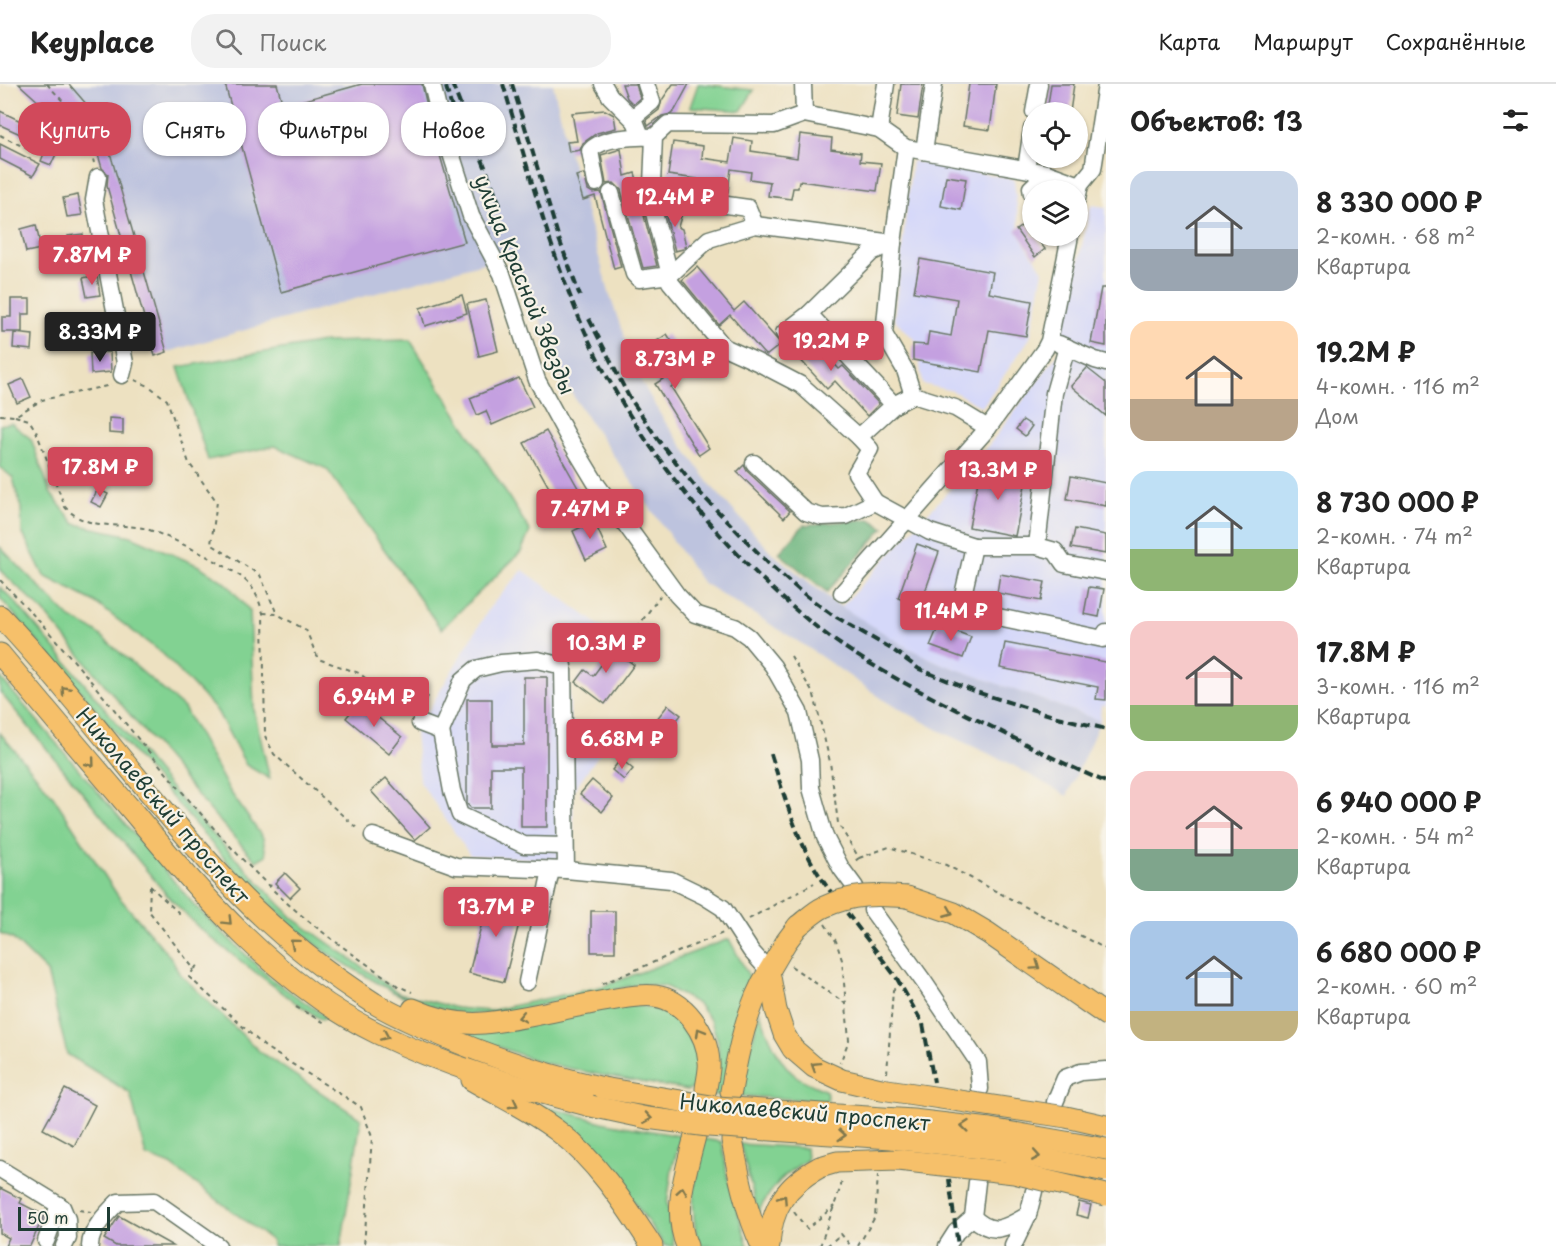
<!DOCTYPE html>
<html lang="ru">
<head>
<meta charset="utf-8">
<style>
	:root { --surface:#fff; --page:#f2f2f2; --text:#222; --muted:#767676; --line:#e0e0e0; --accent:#d1495b }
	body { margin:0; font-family:"Playpen Sans",sans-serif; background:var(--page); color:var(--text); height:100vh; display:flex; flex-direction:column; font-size:22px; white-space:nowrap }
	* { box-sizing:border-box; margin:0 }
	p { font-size:20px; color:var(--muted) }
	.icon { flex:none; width:33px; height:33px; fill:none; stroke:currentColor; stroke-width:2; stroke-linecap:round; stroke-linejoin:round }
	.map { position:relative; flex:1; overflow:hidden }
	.drawer { display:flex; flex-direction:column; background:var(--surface); width:450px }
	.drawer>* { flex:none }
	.top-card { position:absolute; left:18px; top:18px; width:570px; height:54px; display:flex; gap:12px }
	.buttons { position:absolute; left:1022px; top:18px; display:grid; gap:12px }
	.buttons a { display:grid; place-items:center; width:66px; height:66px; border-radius:50%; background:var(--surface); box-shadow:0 2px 4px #0004; font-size:30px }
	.scale { position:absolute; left:18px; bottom:15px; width:92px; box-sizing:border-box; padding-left:6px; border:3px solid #1f3d34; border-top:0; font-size:16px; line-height:21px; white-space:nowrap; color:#1f3d34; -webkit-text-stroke:4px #f7f3e8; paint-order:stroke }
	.price { position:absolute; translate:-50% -51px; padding:0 14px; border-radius:6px; background:var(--accent); color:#fff; font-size:20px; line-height:39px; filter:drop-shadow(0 2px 3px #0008) }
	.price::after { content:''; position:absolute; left:50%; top:36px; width:18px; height:14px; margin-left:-9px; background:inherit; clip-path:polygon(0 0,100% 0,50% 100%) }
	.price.current { background:#222; color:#fff }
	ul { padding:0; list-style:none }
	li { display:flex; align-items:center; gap:18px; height:150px; padding:0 24px }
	li span { display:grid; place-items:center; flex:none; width:168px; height:120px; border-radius:18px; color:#555 }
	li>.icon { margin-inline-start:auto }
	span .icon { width:72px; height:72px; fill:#fffc; stroke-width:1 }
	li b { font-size:26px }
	h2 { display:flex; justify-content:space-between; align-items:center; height:72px; padding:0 24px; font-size:26px }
	.pill { padding:0 21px; border-radius:24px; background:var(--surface); box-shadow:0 2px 4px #0004; font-size:21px; line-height:54px }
	.pill.current { background:var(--accent); color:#fff }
	header { display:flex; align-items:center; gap:36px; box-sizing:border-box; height:84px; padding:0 30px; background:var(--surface); border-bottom:2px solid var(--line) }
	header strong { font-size:28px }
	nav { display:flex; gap:33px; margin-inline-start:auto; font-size:21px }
	.search { width:420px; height:54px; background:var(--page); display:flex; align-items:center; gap:15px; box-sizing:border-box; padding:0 21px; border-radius:24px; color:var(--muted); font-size:22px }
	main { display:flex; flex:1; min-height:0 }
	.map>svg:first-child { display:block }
	.built { fill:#d5d8f9 }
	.industrial { fill:#bdc3de }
	.green { fill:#82d292; stroke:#508863; stroke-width:1.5 }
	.forest { fill:#69b47c; stroke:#447858; stroke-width:1.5 }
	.building { fill:#c4a0e0 }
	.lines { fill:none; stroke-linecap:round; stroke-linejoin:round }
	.minor-casing { stroke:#677665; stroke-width:19 }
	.major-casing { stroke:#677665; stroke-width:23 }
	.path { stroke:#677665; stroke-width:2; stroke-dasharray:4.5 4.5; stroke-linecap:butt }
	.minor { stroke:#fff; stroke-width:16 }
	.major { stroke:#f6c06b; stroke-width:21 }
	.rail { stroke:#1f3d34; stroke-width:4; stroke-dasharray:9 4.5; stroke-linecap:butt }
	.major-bridge-casing { stroke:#677665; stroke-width:23; stroke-linecap:butt }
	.major-bridge { stroke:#f6c06b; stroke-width:21 }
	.oneway { stroke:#80784d }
	.labels { text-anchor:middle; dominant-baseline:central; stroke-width:4.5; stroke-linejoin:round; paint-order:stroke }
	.street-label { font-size:21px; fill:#1f3d34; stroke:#f7f3e8 }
</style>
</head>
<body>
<header>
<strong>Keyplace</strong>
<div class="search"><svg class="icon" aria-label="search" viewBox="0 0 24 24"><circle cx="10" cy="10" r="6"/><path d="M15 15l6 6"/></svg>Поиск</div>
<nav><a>Карта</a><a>Маршрут</a><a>Сохранённые</a></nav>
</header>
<main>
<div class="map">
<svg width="1106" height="1162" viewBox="0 0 1106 1162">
	<rect width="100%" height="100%" fill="#f7f3e8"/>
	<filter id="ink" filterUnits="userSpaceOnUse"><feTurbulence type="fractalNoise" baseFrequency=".0167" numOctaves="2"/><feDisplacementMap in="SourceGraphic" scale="12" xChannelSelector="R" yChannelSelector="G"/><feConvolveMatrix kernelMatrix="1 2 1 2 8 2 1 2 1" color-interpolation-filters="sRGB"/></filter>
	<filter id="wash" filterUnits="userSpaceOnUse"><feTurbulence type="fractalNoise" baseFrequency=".008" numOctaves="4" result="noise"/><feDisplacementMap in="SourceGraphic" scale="24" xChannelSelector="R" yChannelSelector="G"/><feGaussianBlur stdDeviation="1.35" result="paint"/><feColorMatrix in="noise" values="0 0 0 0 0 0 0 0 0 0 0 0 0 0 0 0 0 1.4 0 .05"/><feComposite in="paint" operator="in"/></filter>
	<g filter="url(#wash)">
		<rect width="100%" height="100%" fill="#ede1c1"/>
		<g class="built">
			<polygon points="912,77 1014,95 1019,143 1016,146 1043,187 1030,254 982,323 953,307 923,300 920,282 920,261 894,235"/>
			<polygon points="1091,121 1106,123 1106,622 1101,621 1100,637 942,580 908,564 841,523 980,373 1058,270"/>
			<polygon points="523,486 607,547 569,583 570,636 604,663 573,707 574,777 470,771 420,698 415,649 490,523"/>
		</g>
		<polygon class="industrial" points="69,0 553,0 569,68 610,212 637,290 663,335 713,404 773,470 837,520 908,564 942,580 1100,637 1067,712 1009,679 946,650 887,618 807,563 702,498 590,338 558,288 535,221 527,223 508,172 167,268 101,37"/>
		<g class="green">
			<polygon points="698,0 700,0 754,6 741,27 690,23"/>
			<polygon points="410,256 530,447 521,468 441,545 327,385 275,362 208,376 178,283 323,258"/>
			<polygon points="11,339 31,355 51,410 75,440 131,452 199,482 226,499 250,527 254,626 270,695 246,681 217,627 163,570 93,517 44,492 22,448 21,424 13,394 0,383 0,341"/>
			<polygon points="0,463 70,534 95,547 184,624 229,706 263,754 266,771 256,777 215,732 43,527 0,486"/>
			<polygon points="0,503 16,519 74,587 183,719 293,834 399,909 456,924 489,927 604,902 729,855 751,896 721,1011 714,1011 719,981 718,957 711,937 698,920 665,902 640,900 499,930 463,930 422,920 393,908 330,871 297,846 231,782 0,514"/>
			<polygon points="0,593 196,823 270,894 326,933 322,936 296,919 229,868 199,844 166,810 0,608"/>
			<polygon points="0,649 53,712 118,812 172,875 179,889 260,968 361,1035 341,1162 272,1162 272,1157 171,1081 146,1072 130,1009 67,970 47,888 13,855 0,849"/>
			<path d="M627,921C661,922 696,935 698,974C699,983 697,993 696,1003L688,1006L601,991L540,978L458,948Z"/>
			<path d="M760,928C766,947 779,980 796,992C805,998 816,1002 826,1007L828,1017L742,1012V994Z"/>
			<polygon points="539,1021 606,1039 681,1052 672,1085 667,1120 674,1162 665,1162 627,1108 585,1062"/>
			<path d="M704,1055L722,1058L727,1091L748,1162H699L698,1160C689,1116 694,1098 704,1055Z"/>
			<path d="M740,1060L806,1064L807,1076C783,1090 772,1103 758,1128Z"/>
		</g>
		<polygon class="forest" points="870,435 884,444 827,508 779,469 804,441"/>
		<g id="blocks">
			<g class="building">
				<polygon points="19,0 69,0 101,37 167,268 155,272 107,102 108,90 102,84 92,50 73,64 41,20"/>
				<polygon points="225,0 277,0 283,22 362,0 422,0 431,40 465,158 281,208"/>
				<polygon points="622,0 636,0 640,14 633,20 627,14"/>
				<polygon points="673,0 689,0 675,26 671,30 662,32 648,42 646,36 659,26 662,16"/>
				<polygon points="901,0 923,0 918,35 897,32"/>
				<polygon points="969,0 996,0 990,46 963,42"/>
				<polygon points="1051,0 1074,0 1070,28 1047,28"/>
				<polygon points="605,26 614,31 616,44 597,49 583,59 580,66 569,68 567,58 577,57 572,29"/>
				<polygon points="0,27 62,57 51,81 41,77 47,62 0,41"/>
				<polygon points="800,50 832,54 831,65 861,69 860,77 881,79 877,107 799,97 798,104 793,104 791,115 768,112 770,98 750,95 751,88 731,85 728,108 696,104 697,95 668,91 673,58 703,62 702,74 730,78 734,54 752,57 751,67 797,74"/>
				<polygon points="0,60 40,80 33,92 0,75"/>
				<polygon points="621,65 625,92 635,89 643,116 642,124 657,182 643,184 621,106 614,99 606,100 601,71"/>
				<polygon points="584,90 588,106 593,109 601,108 621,183 614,185 595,112 583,116 576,92"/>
				<polygon points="946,92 966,95 961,126 941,122"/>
				<polygon points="78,111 82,131 67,133 63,114"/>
				<polygon points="666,123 683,126 678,143 682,145 686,162 683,165 675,167 664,125"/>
				<polygon points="1026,139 1032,147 1032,152 1035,152 1045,165 1035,173 1016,146"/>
				<polygon points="36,141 41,165 26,168 21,145"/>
				<polygon points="83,150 86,170 71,172 68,152"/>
				<polygon points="920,175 993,188 989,209 1032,217 1026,252 989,246 981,288 913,276 913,260 927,261 929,248 951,252 957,215 914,208"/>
				<polygon points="697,183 734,227 744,218 781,260 767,271 763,269 730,231 719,241 682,196"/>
				<polygon points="97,191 100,211 87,213 83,194"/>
				<polygon points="1101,204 1106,204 1106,262 1091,259"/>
				<polygon points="462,211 467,229 425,242 420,224"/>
				<polygon points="11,215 30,215 30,230 22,230 22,248 2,248 2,233 11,233"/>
				<polygon points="486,216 498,267 479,272 467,220"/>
				<polygon points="64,231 78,231 79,252 65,252"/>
				<polygon points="804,247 839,285 843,282 879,320 867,332 835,297 827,305 786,260"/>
				<polygon points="14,249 33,251 32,266 13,264"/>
				<polygon points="667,250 678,267 672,271 687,291 671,303 709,364 699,371 655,300 663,295 648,272 661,263 657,257"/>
				<polygon points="110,268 111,288 91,290 90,269"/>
				<polygon points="1087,284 1106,299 1106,332 1071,302"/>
				<polygon points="519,294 533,323 492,341 486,327 477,331 470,314"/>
				<polygon points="23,295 31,313 17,319 9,301"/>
				<polygon points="109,334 123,335 123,350 109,349"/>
				<polygon points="1023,336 1032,342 1025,352 1016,345"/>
				<polygon points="546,347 582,411 560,423 524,359"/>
				<polygon points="113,370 122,375 115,388 106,383"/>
				<polygon points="744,381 747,387 790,427 784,434 737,388"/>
				<polygon points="981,382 1027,391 1015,452 969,443"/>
				<polygon points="1071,392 1106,399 1106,422 1067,415"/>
				<polygon points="98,405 108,410 101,423 91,418"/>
				<polygon points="594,437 607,466 586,476 573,447"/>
				<polygon points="1075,445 1106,451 1106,470 1071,464"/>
				<polygon points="917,460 939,468 920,522 898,514"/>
				<polygon points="1000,490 1045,498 1041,517 997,509"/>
				<polygon points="1089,503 1104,505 1099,533 1084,530"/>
				<polygon points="939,541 971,553 963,574 930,562"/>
				<polygon points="605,559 634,581 605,620 576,598 585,586 593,592 604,577 596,571"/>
				<polygon points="1005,559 1106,578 1106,616 1096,615 1098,603 1000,584"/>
				<polygon points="524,593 547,593 547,743 521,743 521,683 491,683 491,724 471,724 467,720 467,615 492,615 492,661 524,661"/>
				<polygon points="418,605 428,613 419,625 408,616"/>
				<polygon points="359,618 402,653 389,670 346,634"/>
				<polygon points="668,621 681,631 661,656 648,646"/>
				<polygon points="621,675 633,685 624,696 612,686"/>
				<polygon points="386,694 430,743 415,756 371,707"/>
				<polygon points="592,696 613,714 602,728 580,710"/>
				<polygon points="285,789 300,804 290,814 275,799"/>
				<polygon points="489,811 524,820 504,898 469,889"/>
				<rect x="591" y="827" width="24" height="41"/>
				<polygon points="65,1005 95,1021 74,1062 43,1045"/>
				<polygon points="0,1104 22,1115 20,1119 44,1131 30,1162 5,1162 9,1154 0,1149"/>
				<polygon points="1079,1118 1091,1121 1088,1134 1076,1131"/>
				<polygon points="119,1132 173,1162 116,1162 104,1155"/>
			</g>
		</g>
	</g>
	<g filter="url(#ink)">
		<use href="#blocks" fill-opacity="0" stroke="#677665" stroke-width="1.5"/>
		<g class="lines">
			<g class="minor-casing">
				<g id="minor">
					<polyline points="432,0 441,38 471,132 502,190 537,296 568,353 597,401 677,511 695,530 735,543 749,553 773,582 799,628 810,676 811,704 825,753 841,784 855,803"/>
					<polyline points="603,0 610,12 635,37 641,52"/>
					<polyline points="803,0 804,30"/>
					<polyline points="1034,28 1039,0"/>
					<polyline points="635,37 636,31 652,18 646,0"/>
					<polyline points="879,45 886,0"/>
					<polyline points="924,67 934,0"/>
					<polyline points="1026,85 1032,45"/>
					<polyline points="98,93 94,116 125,279 122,291"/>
					<path d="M596,99L590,67C601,53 636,52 654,53"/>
					<polyline points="611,109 634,190 639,195 670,191 652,121 663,112 652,100 654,53 668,40 774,41 804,30 879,45 906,64 1047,89 1080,101"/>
					<polyline points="1032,110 1031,104 1047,89"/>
					<polyline points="663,112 748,124 755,141"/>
					<polyline points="1077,115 1080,101 1093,85 1106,1"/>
					<polyline points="893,159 755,141 709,155 670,191 670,198 724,263 757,278 801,301 859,353 894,321 913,311 955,324 988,344"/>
					<polyline points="809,230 872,168 891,160"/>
					<polyline points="784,249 809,230 894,321 913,311 905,286 884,250 893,159 906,64"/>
					<polyline points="1059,260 1095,276 1106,279"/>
					<polyline points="859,353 870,365 856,389 875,418"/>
					<polyline points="754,379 806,428 822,433 846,432 875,418 930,448 974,462"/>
					<polyline points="1037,462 1054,309 1067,263"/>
					<polyline points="1106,488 1064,480 1055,467 1037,462 974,462 961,520 979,529 1103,555 1106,548"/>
					<polyline points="842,509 988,344 1045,265 1049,257 1070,152"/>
					<polyline points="420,639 441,647 463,596 476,585 501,579 538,576 563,582 566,786"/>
					<polyline points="441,647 452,707 460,731 524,761 565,762"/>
					<polyline points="373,752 456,782 566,786 671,796 704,812 723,824 751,867 769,887"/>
					<polyline points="872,826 924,898 978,978 980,1005"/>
					<polyline points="527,898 551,786"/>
					<polyline points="1055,1018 1065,994 1081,988 1106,986"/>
					<polyline points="0,1085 62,1123 67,1135 68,1154 64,1162"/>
					<path d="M977,1098L973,1133C993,1153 1006,1144 1028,1131L1034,1107"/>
					<polyline points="46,1157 59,1121"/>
					<path d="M90,1162C90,1146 107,1129 118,1118L154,1117L218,1162"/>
					<polyline points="947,1162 956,1148 973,1133"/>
					<polyline points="1013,1162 1028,1131"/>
				</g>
			</g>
			<g class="major-casing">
				<g id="major">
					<path d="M0,532C83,620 153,721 237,808C277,849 325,888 374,919C394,931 415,940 436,949C490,973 546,991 603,1004"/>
					<path d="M0,570C44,623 89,676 134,729C204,813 277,900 377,949C445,982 518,1003 591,1022"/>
					<polyline points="907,813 954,829 988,849 1106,931"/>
					<path d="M413,925C435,935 460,941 484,939C526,935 568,923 610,916C624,914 640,910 655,912C685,916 707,949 709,978C710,986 707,996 706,1005"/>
					<polyline points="793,965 784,950 776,926 769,887 786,858 798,842"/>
					<path d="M472,996C501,1013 532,1027 559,1048C598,1078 625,1121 652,1162"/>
					<path d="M731,1007C738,967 747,922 769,887"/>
					<path d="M732,1056C739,1093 746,1128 762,1162"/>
					<path d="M687,1162C672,1126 686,1088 695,1052"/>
					<path d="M769,1162C771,1124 786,1101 820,1083"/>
				</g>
			</g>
			<g class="path">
				<polyline points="47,0 70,25 88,55 94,79"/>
				<polyline points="0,51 34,68"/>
				<polyline points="135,296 149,302 167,316 189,379 217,418 211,460 260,491 277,530"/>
				<polyline points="0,331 15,332 42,316 111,301"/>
				<path d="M15,332L29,336L36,347L65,423C86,446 115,439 143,444C161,448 234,484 246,497C256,506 259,517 263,529L265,652L274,670L359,746"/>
				<path d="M0,496C96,592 171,707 268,801C307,840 353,870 398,902L412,908"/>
				<polyline points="263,529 277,530 306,546 318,575 359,589 410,631"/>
				<polyline points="574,572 602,544 608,543 631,552 660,512"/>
				<polyline points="791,572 814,611 830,678 838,739 859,774 855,777"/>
				<polyline points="859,774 889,763 946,781 1106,865"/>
				<polyline points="267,801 279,803"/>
				<polyline points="150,802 149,827 194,885 198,882"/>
				<polyline points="150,802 180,830"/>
				<polyline points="749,835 814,799"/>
				<polyline points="825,840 836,857 842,876 849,956 840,979"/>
				<polyline points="791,882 846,920"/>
				<polyline points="194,885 189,893 265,963 361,1023 372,1053 364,1162"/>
				<polyline points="602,900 723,849"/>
				<polyline points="296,923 325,939"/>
				<polyline points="887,989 893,906 905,896"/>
				<polyline points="79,1126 91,1128"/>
				<polyline points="794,1128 807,1145 834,1122"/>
				<polyline points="820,1162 841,1102 842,1094"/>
				<polyline points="827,1162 841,1150 851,1162"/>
				<polyline points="858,1162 875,1133 878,1091"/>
			</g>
			<use href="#minor" class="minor"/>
			<use href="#major" class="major"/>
			<g class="rail">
				<polyline points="452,0 501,123"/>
				<path d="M503,0C530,90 553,182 594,267C641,365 733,478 819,545C871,585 933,614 992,643C1030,662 1067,682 1106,698"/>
				<polyline points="512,0 559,155 580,212"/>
				<polyline points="446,3 455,35"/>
				<polyline points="589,235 628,311 659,357 701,410 768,479 800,507 831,530 893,566 919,585 976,608 1053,632 1106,645"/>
				<path d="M771,670C786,718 800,768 831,808"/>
				<polyline points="847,829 896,893 923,940 934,998"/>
				<polyline points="949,1095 958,1162"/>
			</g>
			<g class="major-bridge-casing">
				<g id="major-bridge">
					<path d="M798,842C806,836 815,827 824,823C852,810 877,810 907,813"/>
					<polyline points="793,965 814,983 842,996 881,1005 1066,1033 1106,1042"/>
					<polyline points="603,1004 717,1023 913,1036 990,1045 1106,1065"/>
					<polyline points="591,1022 647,1034 708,1042 891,1054 1000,1066 1106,1087"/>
					<polyline points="820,1083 837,1078 898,1076 1014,1089 1106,1111"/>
				</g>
			</g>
			<use href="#major-bridge" class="major-bridge"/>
		</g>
		<defs><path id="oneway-chevron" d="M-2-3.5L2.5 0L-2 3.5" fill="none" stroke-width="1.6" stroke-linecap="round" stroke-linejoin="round" transform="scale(1.5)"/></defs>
		<g class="oneway">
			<use href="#oneway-chevron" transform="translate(65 606) rotate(-131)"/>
			<use href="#oneway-chevron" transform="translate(91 679) rotate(50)"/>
			<use href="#oneway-chevron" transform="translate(949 828) rotate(22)"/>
			<use href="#oneway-chevron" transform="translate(228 837) rotate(45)"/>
			<use href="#oneway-chevron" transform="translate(294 859) rotate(-140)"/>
			<use href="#oneway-chevron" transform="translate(1036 882) rotate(35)"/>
			<use href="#oneway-chevron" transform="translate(522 933) rotate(169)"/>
			<use href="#oneway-chevron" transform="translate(700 948) rotate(-120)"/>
			<use href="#oneway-chevron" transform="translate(385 952) rotate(24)"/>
			<use href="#oneway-chevron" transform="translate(815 982) rotate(-148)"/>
			<use href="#oneway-chevron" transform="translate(514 1020) rotate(28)"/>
			<use href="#oneway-chevron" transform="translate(648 1034) rotate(9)"/>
			<use href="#oneway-chevron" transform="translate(965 1042) rotate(-174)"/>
			<use href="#oneway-chevron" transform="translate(842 1051) rotate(4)"/>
			<use href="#oneway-chevron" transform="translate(1036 1072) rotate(10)"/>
			<use href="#oneway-chevron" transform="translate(682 1107) rotate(-81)"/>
			<use href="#oneway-chevron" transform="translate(783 1115) rotate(-57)"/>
		</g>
	</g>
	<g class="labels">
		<g class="street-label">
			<text transform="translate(526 200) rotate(68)">улица Красной Звезды</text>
			<text transform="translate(164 721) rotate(49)">Николаевский проспект</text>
			<text transform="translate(805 1027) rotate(5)">Николаевский проспект</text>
		</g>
	</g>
</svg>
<div class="buttons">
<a><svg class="icon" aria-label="locate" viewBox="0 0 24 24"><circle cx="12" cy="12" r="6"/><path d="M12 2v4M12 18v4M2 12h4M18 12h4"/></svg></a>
<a><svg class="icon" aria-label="layers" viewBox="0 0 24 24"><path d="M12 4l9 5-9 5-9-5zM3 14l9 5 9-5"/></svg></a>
</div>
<div class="scale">50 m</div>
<b class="price" style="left:675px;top:144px">12.4M ₽</b>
<b class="price" style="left:92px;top:202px">7.87M ₽</b>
<b class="price current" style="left:100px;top:279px">8.33M ₽</b>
<b class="price" style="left:831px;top:288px">19.2M ₽</b>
<b class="price" style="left:675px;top:306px">8.73M ₽</b>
<b class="price" style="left:100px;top:414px">17.8M ₽</b>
<b class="price" style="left:998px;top:417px">13.3M ₽</b>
<b class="price" style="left:590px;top:456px">7.47M ₽</b>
<b class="price" style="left:951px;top:558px">11.4M ₽</b>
<b class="price" style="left:606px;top:590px">10.3M ₽</b>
<b class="price" style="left:374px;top:644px">6.94M ₽</b>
<b class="price" style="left:622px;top:686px">6.68M ₽</b>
<b class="price" style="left:496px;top:854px">13.7M ₽</b>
<div class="top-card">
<a class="pill current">Купить</a>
<a class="pill">Снять</a>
<a class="pill">Фильтры</a>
<a class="pill">Новое</a>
</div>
</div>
<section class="drawer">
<h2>Объектов: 13<svg class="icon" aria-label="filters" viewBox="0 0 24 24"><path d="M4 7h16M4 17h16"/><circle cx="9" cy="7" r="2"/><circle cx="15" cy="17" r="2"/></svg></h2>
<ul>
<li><span style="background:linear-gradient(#c9d6e8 65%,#9aa5b1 0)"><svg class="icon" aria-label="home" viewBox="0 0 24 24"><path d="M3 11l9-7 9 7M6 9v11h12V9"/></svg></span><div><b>8 330 000 ₽</b><p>2-комн. · 68 m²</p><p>Квартира</p></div></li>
<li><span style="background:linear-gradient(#ffd9b3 65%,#b9a48a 0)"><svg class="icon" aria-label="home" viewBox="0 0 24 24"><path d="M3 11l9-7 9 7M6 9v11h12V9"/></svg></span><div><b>19.2M ₽</b><p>4-комн. · 116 m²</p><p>Дом</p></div></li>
<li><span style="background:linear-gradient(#bfe0f5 65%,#8fb573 0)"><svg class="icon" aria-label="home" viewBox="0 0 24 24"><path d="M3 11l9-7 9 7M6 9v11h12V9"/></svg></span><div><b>8 730 000 ₽</b><p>2-комн. · 74 m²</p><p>Квартира</p></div></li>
<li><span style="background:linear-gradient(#f6c9c9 70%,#8fb573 0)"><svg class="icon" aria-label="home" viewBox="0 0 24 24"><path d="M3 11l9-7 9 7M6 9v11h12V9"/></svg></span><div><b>17.8M ₽</b><p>3-комн. · 116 m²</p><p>Квартира</p></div></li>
<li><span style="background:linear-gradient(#f6c9c9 65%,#7fa58c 0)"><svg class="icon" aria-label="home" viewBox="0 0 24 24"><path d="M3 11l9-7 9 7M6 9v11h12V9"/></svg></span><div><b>6 940 000 ₽</b><p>2-комн. · 54 m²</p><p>Квартира</p></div></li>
<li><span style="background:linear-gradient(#a9c7e8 75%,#c2b280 0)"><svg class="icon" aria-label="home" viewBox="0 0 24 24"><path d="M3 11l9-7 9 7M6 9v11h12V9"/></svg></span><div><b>6 680 000 ₽</b><p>2-комн. · 60 m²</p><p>Квартира</p></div></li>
</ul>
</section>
</main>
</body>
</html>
